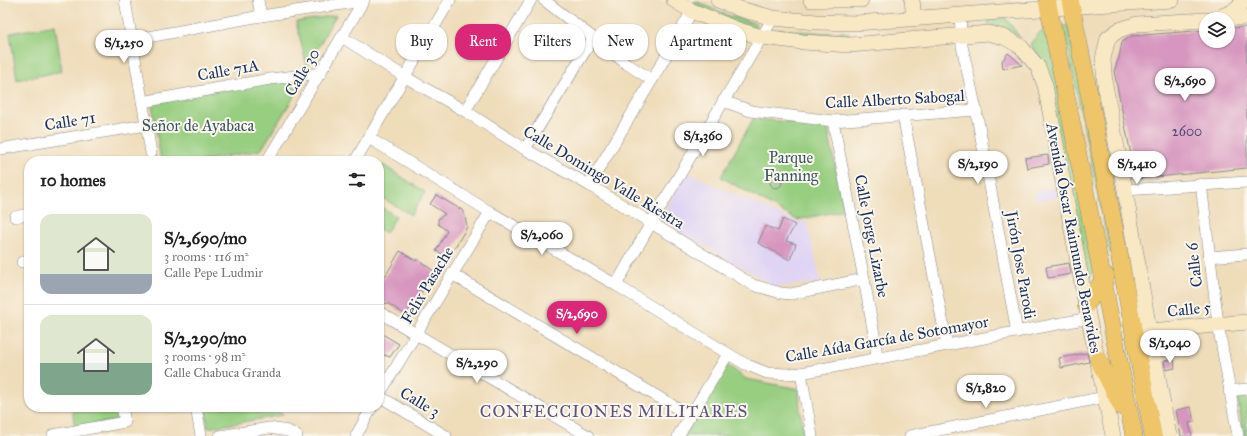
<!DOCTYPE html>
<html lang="en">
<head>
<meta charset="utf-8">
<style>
	:root { --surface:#fff; --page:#f6f6f6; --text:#222; --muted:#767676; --line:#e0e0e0; --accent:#db2777 }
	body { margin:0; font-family:"IM FELL Great Primer",serif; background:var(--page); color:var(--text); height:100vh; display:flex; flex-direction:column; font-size:15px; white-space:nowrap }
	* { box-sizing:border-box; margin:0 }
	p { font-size:13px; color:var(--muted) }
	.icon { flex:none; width:22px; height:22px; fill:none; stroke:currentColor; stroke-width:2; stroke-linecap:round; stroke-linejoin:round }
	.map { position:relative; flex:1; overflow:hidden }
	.sheet { position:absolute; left:24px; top:156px; width:360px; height:256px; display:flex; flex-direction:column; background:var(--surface); border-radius:16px; box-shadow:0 1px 3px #0004 }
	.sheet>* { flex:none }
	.hud { position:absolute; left:396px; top:24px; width:380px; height:36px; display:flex; gap:8px }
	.controls { position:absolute; left:1199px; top:12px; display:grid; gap:8px }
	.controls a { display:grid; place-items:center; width:36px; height:36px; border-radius:50%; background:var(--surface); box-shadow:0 1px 3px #0004; font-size:20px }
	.price { position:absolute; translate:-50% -34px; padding:0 9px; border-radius:14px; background:#fff; color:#222; font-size:13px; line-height:26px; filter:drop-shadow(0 1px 2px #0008) }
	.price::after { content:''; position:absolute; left:50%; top:24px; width:12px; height:9px; margin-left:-6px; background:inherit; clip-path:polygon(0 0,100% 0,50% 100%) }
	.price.on { background:var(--accent); color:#fff }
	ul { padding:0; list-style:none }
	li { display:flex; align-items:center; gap:12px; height:100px; padding:0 16px }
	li+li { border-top:1px solid var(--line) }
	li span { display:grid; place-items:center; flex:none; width:112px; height:80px; border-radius:12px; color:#555 }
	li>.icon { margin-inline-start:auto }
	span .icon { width:48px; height:48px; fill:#fffc; stroke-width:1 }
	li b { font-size:17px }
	h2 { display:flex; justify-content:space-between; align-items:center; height:48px; padding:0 16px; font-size:17px }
	.chip { padding:0 14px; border-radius:16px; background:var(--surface); box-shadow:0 1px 3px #0004; font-size:14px; line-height:36px }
	.chip.on { background:var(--accent); color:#fff }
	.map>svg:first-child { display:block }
	.built { fill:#e0d4f4 }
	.green { fill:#97ce80; stroke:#597e6f }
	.building { fill:#d796bf }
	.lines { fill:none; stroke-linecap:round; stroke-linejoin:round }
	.street-casing { stroke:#85868c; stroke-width:12 }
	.secondary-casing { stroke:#85868c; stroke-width:16 }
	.primary-casing { stroke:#85868c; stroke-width:18 }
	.street { stroke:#fff; stroke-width:11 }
	.secondary { stroke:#f8e8c3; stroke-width:15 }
	.primary { stroke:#eec569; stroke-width:17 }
	.labels { text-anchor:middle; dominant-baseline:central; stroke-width:4; stroke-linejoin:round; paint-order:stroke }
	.number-label { font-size:14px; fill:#4a4976 }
	.street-label { font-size:16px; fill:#1b2f5e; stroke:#fbf7ec }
	.park-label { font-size:16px; fill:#3a5766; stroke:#fbf7ec }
	.neighbourhood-label { font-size:17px; letter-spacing:1px; fill:#5d5380; stroke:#fbf7ec }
</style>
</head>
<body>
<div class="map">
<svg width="1247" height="436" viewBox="0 0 1247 436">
	<rect width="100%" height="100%" fill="#fbf7ec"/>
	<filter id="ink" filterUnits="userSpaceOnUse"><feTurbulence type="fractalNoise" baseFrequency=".025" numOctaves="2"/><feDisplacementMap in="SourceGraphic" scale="8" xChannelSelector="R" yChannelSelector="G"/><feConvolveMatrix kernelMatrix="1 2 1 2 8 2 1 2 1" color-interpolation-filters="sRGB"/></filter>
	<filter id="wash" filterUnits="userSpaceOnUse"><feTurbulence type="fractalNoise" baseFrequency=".012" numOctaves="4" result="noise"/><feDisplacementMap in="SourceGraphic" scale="16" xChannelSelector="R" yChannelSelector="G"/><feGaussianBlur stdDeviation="0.9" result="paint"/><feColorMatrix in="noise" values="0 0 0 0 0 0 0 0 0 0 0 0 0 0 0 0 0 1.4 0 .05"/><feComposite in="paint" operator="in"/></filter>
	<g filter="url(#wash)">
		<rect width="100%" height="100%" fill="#efdcb9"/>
		<g class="built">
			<polygon points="686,172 796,222 807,222 821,282 776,287 660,220"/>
			<polygon points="1056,188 1058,198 1036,201 1035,191"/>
		</g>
		<g class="green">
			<polygon points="695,1 725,14 757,24 755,30 693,6"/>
			<polygon points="336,15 307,67 296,22"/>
			<path d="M1005,17L1021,39C1011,30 1001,27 988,25L989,19Z"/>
			<polygon points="55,25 62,71 17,80 10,33"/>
			<polygon points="1068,25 1117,252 1110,253 1063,26"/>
			<polygon points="779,29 820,33 841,32 849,33 849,38 778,34"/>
			<polygon points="1042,30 1050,46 1095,267 1087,284 1040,59 1030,44"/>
			<polygon points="308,74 261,150 200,161 161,161 151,97"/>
			<polygon points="753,119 827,125 844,210 797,220 721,177"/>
			<polygon points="383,165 425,192 411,215 379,196 379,172"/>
			<polygon points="379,206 396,216 386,233 379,229"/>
			<polygon points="727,365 746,379 799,389 800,412 805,436 684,436"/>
			<polygon points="1247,395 1247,436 1244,436 1237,396"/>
			<polygon points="72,407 117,407 120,420 75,428"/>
			<polygon points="205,407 269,407 284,415 208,428"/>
		</g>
		<g id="blocks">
			<g class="building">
				<polygon points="1247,27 1247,168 1136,179 1114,71 1119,58 1122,42 1132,36 1206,30 1206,41 1228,41 1228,28"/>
				<polygon points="1008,53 1022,65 1003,69 1002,61"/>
				<polygon points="1048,155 1049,164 1027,168 1025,158"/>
				<circle cx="776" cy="182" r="6"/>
				<polygon points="436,195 462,210 465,216 467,227 449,257 436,251 447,231 438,224 438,219 445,214 430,204"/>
				<polygon points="783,219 795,225 786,241 796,244 790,260 758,243 766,226 778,231"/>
				<polygon points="400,251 416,261 417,259 435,272 406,315 387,303 386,304 379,298 379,287"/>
				<polygon points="1069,263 1071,274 1048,278 1046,267"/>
				<polygon points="379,332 399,344 390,357 384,355 379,357"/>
				<polygon points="1087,353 1089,362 1061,368 1059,358"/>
				<polygon points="1174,359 1175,368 1166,370 1164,361"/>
				<polygon points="1191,407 1194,422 1189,423 1192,436 1181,436 1176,410"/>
			</g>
		</g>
	</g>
	<g filter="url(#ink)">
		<use href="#blocks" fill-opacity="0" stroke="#85868c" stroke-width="1"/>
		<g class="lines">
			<g class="street-casing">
				<g id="street">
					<polyline points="125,0 151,153"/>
					<polyline points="258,0 261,16"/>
					<polyline points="544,0 627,64 652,80"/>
					<polyline points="960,15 962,46 976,110 1017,332"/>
					<polyline points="342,37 405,77 465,111 525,149 589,185 753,285 781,293 791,294 864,279"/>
					<polyline points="132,40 261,16 363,1"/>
					<polyline points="723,101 751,111 833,121 976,110"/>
					<polyline points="142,102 270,79 321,73"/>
					<polyline points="465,111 531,0"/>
					<polyline points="903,115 947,345"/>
					<polyline points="833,121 864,279 875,340 877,358"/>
					<polyline points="369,138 490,212 616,285 745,364 767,373 787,374 801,373 1089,318"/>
					<polyline points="0,149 146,125"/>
					<polyline points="525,149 593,38"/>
					<polyline points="267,161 364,0"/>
					<polyline points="355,161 450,0"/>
					<polyline points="1201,184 1218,324 1238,436"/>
					<polyline points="589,185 652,80 692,11"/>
					<polyline points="1125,190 1247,182"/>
					<polyline points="15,217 29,214"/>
					<polyline points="1209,257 1247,254"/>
					<polyline points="22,262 29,261"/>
					<polyline points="452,274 690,416"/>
					<polyline points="616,285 651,223 773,18"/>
					<polyline points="379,312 588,436"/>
					<polyline points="801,373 812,436"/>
					<polyline points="1229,391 1247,389"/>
					<polyline points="379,395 490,212"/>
					<polyline points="379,396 446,436"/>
					<polyline points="196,407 201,436"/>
					<polyline points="53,435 125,422 122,407"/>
					<polyline points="220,436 269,428 288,431 297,436"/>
					<polyline points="356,436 372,407"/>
					<polyline points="678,436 728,354"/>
					<polyline points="910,436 1105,397"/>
				</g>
			</g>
			<g class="secondary-casing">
				<g id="secondary">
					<polyline points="674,0 692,11 738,30 762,37 803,42 850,45 989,33 1006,38 1021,47 1038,67 1045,85 1086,305 1113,436"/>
					<polyline points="718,0 740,9 773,18 816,22 856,23 1080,6 1172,0"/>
					<polyline points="811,0 861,0"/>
					<polyline points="912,0 914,18"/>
					<polyline points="1215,19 1232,12 1246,0"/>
					<polyline points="1222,19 1247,17"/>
					<polyline points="1140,332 1247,322"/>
					<polyline points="1169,436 1150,335 1125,190 1105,85 1103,59 1108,38 1119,30 1137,24 1206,20"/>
				</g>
			</g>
			<g class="primary-casing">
				<g id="primary">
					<polyline points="1047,0 1134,436"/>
					<polyline points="1070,0 1090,98 1153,436"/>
					<polyline points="1086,305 1106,276"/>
					<polyline points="1098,359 1122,407"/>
				</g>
			</g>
			<use href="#street" class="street"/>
			<use href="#secondary" class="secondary"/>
			<use href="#primary" class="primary"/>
		</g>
	</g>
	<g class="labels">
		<g class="number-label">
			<text x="1187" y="131">2600</text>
		</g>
		<g class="street-label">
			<text transform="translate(228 70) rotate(-10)">Calle 71A</text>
			<text transform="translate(302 72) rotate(-59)">Calle 30</text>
			<text transform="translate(895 99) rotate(-3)">Calle Alberto Sabogal</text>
			<text transform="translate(70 121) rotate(-9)">Calle 71</text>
			<text transform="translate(604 177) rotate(31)">Calle Domingo Valle Riestra</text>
			<text transform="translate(872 236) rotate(79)">Calle Jorge Lizarbe</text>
			<text transform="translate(1074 238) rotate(79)">Avenida Óscar Raimundo Benavides</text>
			<text transform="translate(1021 265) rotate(80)">Jirón Jose Parodi</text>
			<text transform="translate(1194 265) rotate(-97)">Calle 6</text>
			<text transform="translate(427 285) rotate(-59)">Felix Pasache</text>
			<text transform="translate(1189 309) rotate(-6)">Calle 5</text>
			<text transform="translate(887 339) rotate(-10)">Calle Aída García de Sotomayor</text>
			<text transform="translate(420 402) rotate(31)">Calle 3</text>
		</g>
		<g class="park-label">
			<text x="198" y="125">Señor de Ayabaca</text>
			<text x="791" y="157">Parque<tspan x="791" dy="18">Fanning</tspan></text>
		</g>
		<g class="neighbourhood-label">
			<text x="614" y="411">CONFECCIONES MILITARES</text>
		</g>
	</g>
</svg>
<div class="controls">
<a><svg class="icon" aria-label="layers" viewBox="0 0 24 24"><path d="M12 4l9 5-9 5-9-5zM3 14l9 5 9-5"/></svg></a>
</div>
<b class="price" style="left:124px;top:64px">S/1,250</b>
<b class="price" style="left:1185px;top:102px">S/2,690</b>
<b class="price" style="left:703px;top:157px">S/1,360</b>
<b class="price" style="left:978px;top:185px">S/2,190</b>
<b class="price" style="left:1137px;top:185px">S/1,410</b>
<b class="price" style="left:542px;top:256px">S/2,060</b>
<b class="price on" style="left:577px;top:335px">S/2,690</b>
<b class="price" style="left:1170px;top:364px">S/1,040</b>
<b class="price" style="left:477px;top:384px">S/2,290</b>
<b class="price" style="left:986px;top:409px">S/1,820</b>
<div class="hud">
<a class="chip">Buy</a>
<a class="chip on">Rent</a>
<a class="chip">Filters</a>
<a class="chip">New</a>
<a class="chip">Apartment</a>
</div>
<section class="sheet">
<h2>10 homes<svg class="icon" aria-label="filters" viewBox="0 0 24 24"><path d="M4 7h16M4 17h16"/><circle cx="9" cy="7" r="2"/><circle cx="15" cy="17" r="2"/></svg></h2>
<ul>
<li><span style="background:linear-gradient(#dfe7d0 75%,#9aa5b1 0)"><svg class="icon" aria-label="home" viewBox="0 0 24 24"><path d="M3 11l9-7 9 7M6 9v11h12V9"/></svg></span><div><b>S/2,690/mo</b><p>3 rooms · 116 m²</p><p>Calle Pepe Ludmir</p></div></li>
<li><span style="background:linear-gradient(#dfe7d0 60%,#7fa58c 0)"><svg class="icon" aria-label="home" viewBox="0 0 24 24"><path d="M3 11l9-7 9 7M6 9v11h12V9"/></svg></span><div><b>S/2,290/mo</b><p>3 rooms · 98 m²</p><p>Calle Chabuca Granda</p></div></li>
</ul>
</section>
</div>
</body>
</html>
